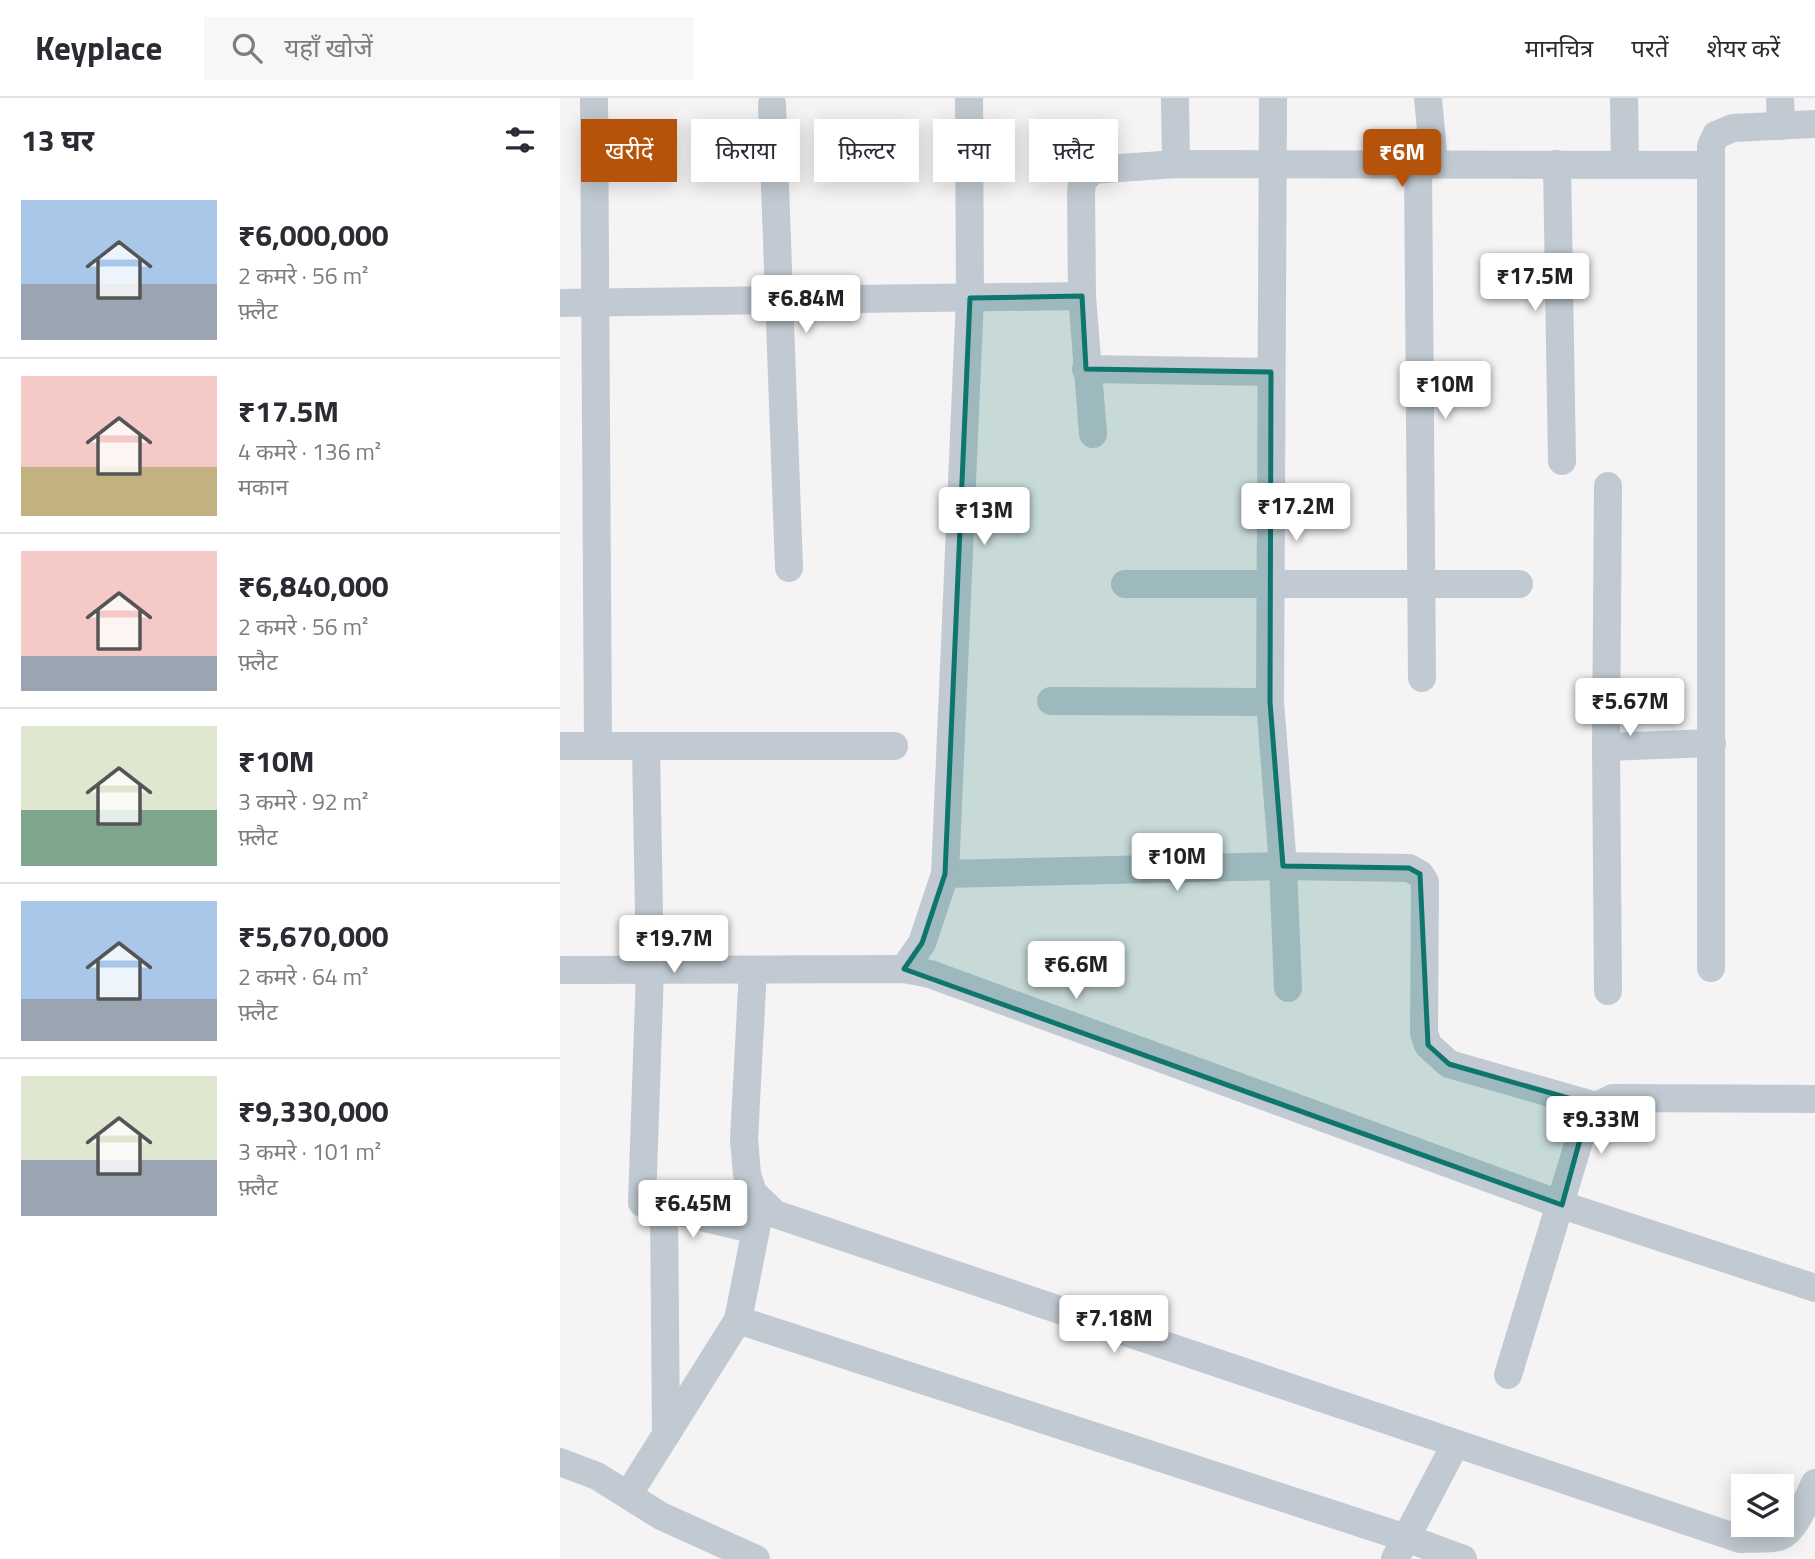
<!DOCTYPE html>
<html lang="hi">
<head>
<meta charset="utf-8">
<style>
	:root { --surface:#fff; --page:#f7f7f7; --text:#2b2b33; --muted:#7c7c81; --line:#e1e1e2; --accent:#b45309 }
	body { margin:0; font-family:"Titillium Web","Noto Sans Devanagari",sans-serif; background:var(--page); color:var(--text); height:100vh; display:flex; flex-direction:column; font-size:26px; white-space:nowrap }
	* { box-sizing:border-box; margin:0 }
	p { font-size:23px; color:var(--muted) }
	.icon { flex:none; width:38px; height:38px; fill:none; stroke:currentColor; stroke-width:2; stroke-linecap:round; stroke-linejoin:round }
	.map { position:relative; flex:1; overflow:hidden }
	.drawer { display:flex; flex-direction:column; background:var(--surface); width:560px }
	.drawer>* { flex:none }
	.banner { position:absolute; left:21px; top:21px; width:665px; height:63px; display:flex; gap:14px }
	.buttons { position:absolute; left:1171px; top:1376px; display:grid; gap:14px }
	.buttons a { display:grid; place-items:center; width:63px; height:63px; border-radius:0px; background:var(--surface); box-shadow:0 4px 18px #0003; font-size:35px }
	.price { position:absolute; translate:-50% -60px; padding:0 16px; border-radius:7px; background:#fff; color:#222; font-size:23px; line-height:46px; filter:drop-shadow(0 2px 4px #0008) }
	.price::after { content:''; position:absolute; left:50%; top:42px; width:21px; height:16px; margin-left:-10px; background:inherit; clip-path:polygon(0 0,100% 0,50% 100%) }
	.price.on { background:var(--accent); color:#fff }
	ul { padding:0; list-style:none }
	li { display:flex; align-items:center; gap:21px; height:175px; padding:0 21px }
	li+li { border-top:2px solid var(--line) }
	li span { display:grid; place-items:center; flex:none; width:196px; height:140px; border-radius:0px; color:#555 }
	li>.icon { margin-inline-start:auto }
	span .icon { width:84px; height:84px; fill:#fffc; stroke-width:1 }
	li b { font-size:30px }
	h2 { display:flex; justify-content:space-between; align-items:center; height:84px; padding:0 21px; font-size:30px }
	.tag { padding:0 24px; border-radius:0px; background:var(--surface); box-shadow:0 4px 18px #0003; font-size:24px; line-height:63px }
	.tag.on { background:var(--accent); color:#fff }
	header { display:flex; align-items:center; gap:42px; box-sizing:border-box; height:98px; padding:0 35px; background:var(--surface); border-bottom:2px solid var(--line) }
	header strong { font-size:33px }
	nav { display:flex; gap:38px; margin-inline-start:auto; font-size:24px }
	.search { width:490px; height:63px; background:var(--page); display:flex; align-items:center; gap:18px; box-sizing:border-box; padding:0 24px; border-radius:0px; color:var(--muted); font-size:26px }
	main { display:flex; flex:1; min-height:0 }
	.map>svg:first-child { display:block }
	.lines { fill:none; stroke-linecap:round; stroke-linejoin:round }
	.street { stroke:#c1cad2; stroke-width:28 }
	.marked { fill:#0f766e; fill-opacity:0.2; stroke:#0f766e; stroke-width:5; stroke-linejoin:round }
</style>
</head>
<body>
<header>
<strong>Keyplace</strong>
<div class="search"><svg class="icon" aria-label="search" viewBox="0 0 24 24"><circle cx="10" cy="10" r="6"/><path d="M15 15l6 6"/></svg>यहाँ खोजें</div>
<nav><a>मानचित्र</a><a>परतें</a><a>शेयर करें</a></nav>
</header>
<main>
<section class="drawer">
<h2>13 घर<svg class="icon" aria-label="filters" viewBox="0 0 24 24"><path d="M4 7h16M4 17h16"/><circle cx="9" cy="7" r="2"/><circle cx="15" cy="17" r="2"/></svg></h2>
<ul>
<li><span style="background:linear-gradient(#a9c7e8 60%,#9aa5b1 0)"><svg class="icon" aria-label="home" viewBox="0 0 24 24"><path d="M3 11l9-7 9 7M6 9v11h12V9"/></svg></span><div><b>₹6,000,000</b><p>2 कमरे · 56 m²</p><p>फ़्लैट</p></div></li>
<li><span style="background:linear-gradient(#f6c9c9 65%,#c2b280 0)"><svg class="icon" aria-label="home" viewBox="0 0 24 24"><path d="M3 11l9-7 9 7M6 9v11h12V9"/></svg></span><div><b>₹17.5M</b><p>4 कमरे · 136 m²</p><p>मकान</p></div></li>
<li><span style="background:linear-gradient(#f6c9c9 75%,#9aa5b1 0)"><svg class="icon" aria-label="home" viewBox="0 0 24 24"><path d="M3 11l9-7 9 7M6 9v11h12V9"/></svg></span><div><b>₹6,840,000</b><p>2 कमरे · 56 m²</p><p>फ़्लैट</p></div></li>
<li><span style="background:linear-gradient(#dfe7d0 60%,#7fa58c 0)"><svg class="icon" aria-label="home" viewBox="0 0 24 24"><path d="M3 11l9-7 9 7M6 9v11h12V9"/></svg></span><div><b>₹10M</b><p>3 कमरे · 92 m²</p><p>फ़्लैट</p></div></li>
<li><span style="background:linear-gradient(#a9c7e8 70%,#9aa5b1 0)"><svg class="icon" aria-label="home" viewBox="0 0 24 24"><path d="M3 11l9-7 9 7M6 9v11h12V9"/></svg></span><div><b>₹5,670,000</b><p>2 कमरे · 64 m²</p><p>फ़्लैट</p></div></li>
<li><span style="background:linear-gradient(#dfe7d0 60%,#9aa5b1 0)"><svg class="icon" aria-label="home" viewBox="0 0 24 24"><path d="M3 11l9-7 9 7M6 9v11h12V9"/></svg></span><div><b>₹9,330,000</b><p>3 कमरे · 101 m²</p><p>फ़्लैट</p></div></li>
</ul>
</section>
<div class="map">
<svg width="1255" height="1461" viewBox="0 0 1255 1461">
	<rect width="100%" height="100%" fill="#f5f3f3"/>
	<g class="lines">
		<g class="street">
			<polyline points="34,0 38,648"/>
			<polyline points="615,0 616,66"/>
			<polyline points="713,0 710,604 723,768 728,890"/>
			<polyline points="868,0 874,66"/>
			<polyline points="1064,0 1065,67"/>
			<polyline points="1220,0 1221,28"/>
			<polyline points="212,6 229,470"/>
			<polyline points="858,66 862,580"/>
			<polyline points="997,66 1002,363"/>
			<polyline points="0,205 522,198"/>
			<polyline points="526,271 711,274"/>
			<polyline points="533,336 522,198 521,95 522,84 532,72 616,66 1150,67"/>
			<polyline points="1048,388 1046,649 1048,893"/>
			<polyline points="565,486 959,486"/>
			<polyline points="491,603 710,604"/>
			<polyline points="0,648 334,648"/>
			<polyline points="86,649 90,872 82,1105 195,1132"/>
			<polyline points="1046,649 1152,645"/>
			<polyline points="385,776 723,768 849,770 860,776 865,784 864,935 868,947 889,966 1036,1008"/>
			<polyline points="1151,870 1151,48 1156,37 1173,30 1255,26"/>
			<polyline points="344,871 362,845 385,776 410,200 409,0"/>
			<polyline points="0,872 344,871 370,876 1002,1107 1255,1190"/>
			<path d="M193,872L184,1041L187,1076L193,1095L215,1116L1180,1441C1192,1440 1207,1442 1219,1439C1235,1434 1248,1399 1255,1385"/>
			<polyline points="104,1110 106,1337"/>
			<polyline points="178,1222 846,1440 903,1461"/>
			<polyline points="948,1277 1024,1027 1036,1008 1053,1000 1255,1001"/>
			<polyline points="0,1364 37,1378 101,1418 196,1461"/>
			<polyline points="68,1397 178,1222 199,1116"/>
			<polyline points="835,1461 895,1347"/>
		</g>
	</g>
	<path class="marked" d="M522,198L526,271L711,274L710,604L723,768L849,770L860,776L868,947L889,966L1036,1008L1024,1027L1002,1107L344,871L362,845L385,776L410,200Z"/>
</svg>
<div class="buttons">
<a><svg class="icon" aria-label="layers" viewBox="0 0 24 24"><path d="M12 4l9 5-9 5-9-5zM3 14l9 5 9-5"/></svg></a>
</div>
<b class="price on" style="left:842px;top:91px">₹6M</b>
<b class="price" style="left:975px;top:215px">₹17.5M</b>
<b class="price" style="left:246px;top:237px">₹6.84M</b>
<b class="price" style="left:885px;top:323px">₹10M</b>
<b class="price" style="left:736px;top:445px">₹17.2M</b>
<b class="price" style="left:424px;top:449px">₹13M</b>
<b class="price" style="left:1070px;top:640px">₹5.67M</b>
<b class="price" style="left:617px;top:795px">₹10M</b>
<b class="price" style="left:114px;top:877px">₹19.7M</b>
<b class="price" style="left:516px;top:903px">₹6.6M</b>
<b class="price" style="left:1041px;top:1058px">₹9.33M</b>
<b class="price" style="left:133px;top:1142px">₹6.45M</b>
<b class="price" style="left:554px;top:1257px">₹7.18M</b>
<div class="banner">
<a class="tag on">खरीदें</a>
<a class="tag">किराया</a>
<a class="tag">फ़िल्टर</a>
<a class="tag">नया</a>
<a class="tag">फ़्लैट</a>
</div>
</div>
</main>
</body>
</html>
